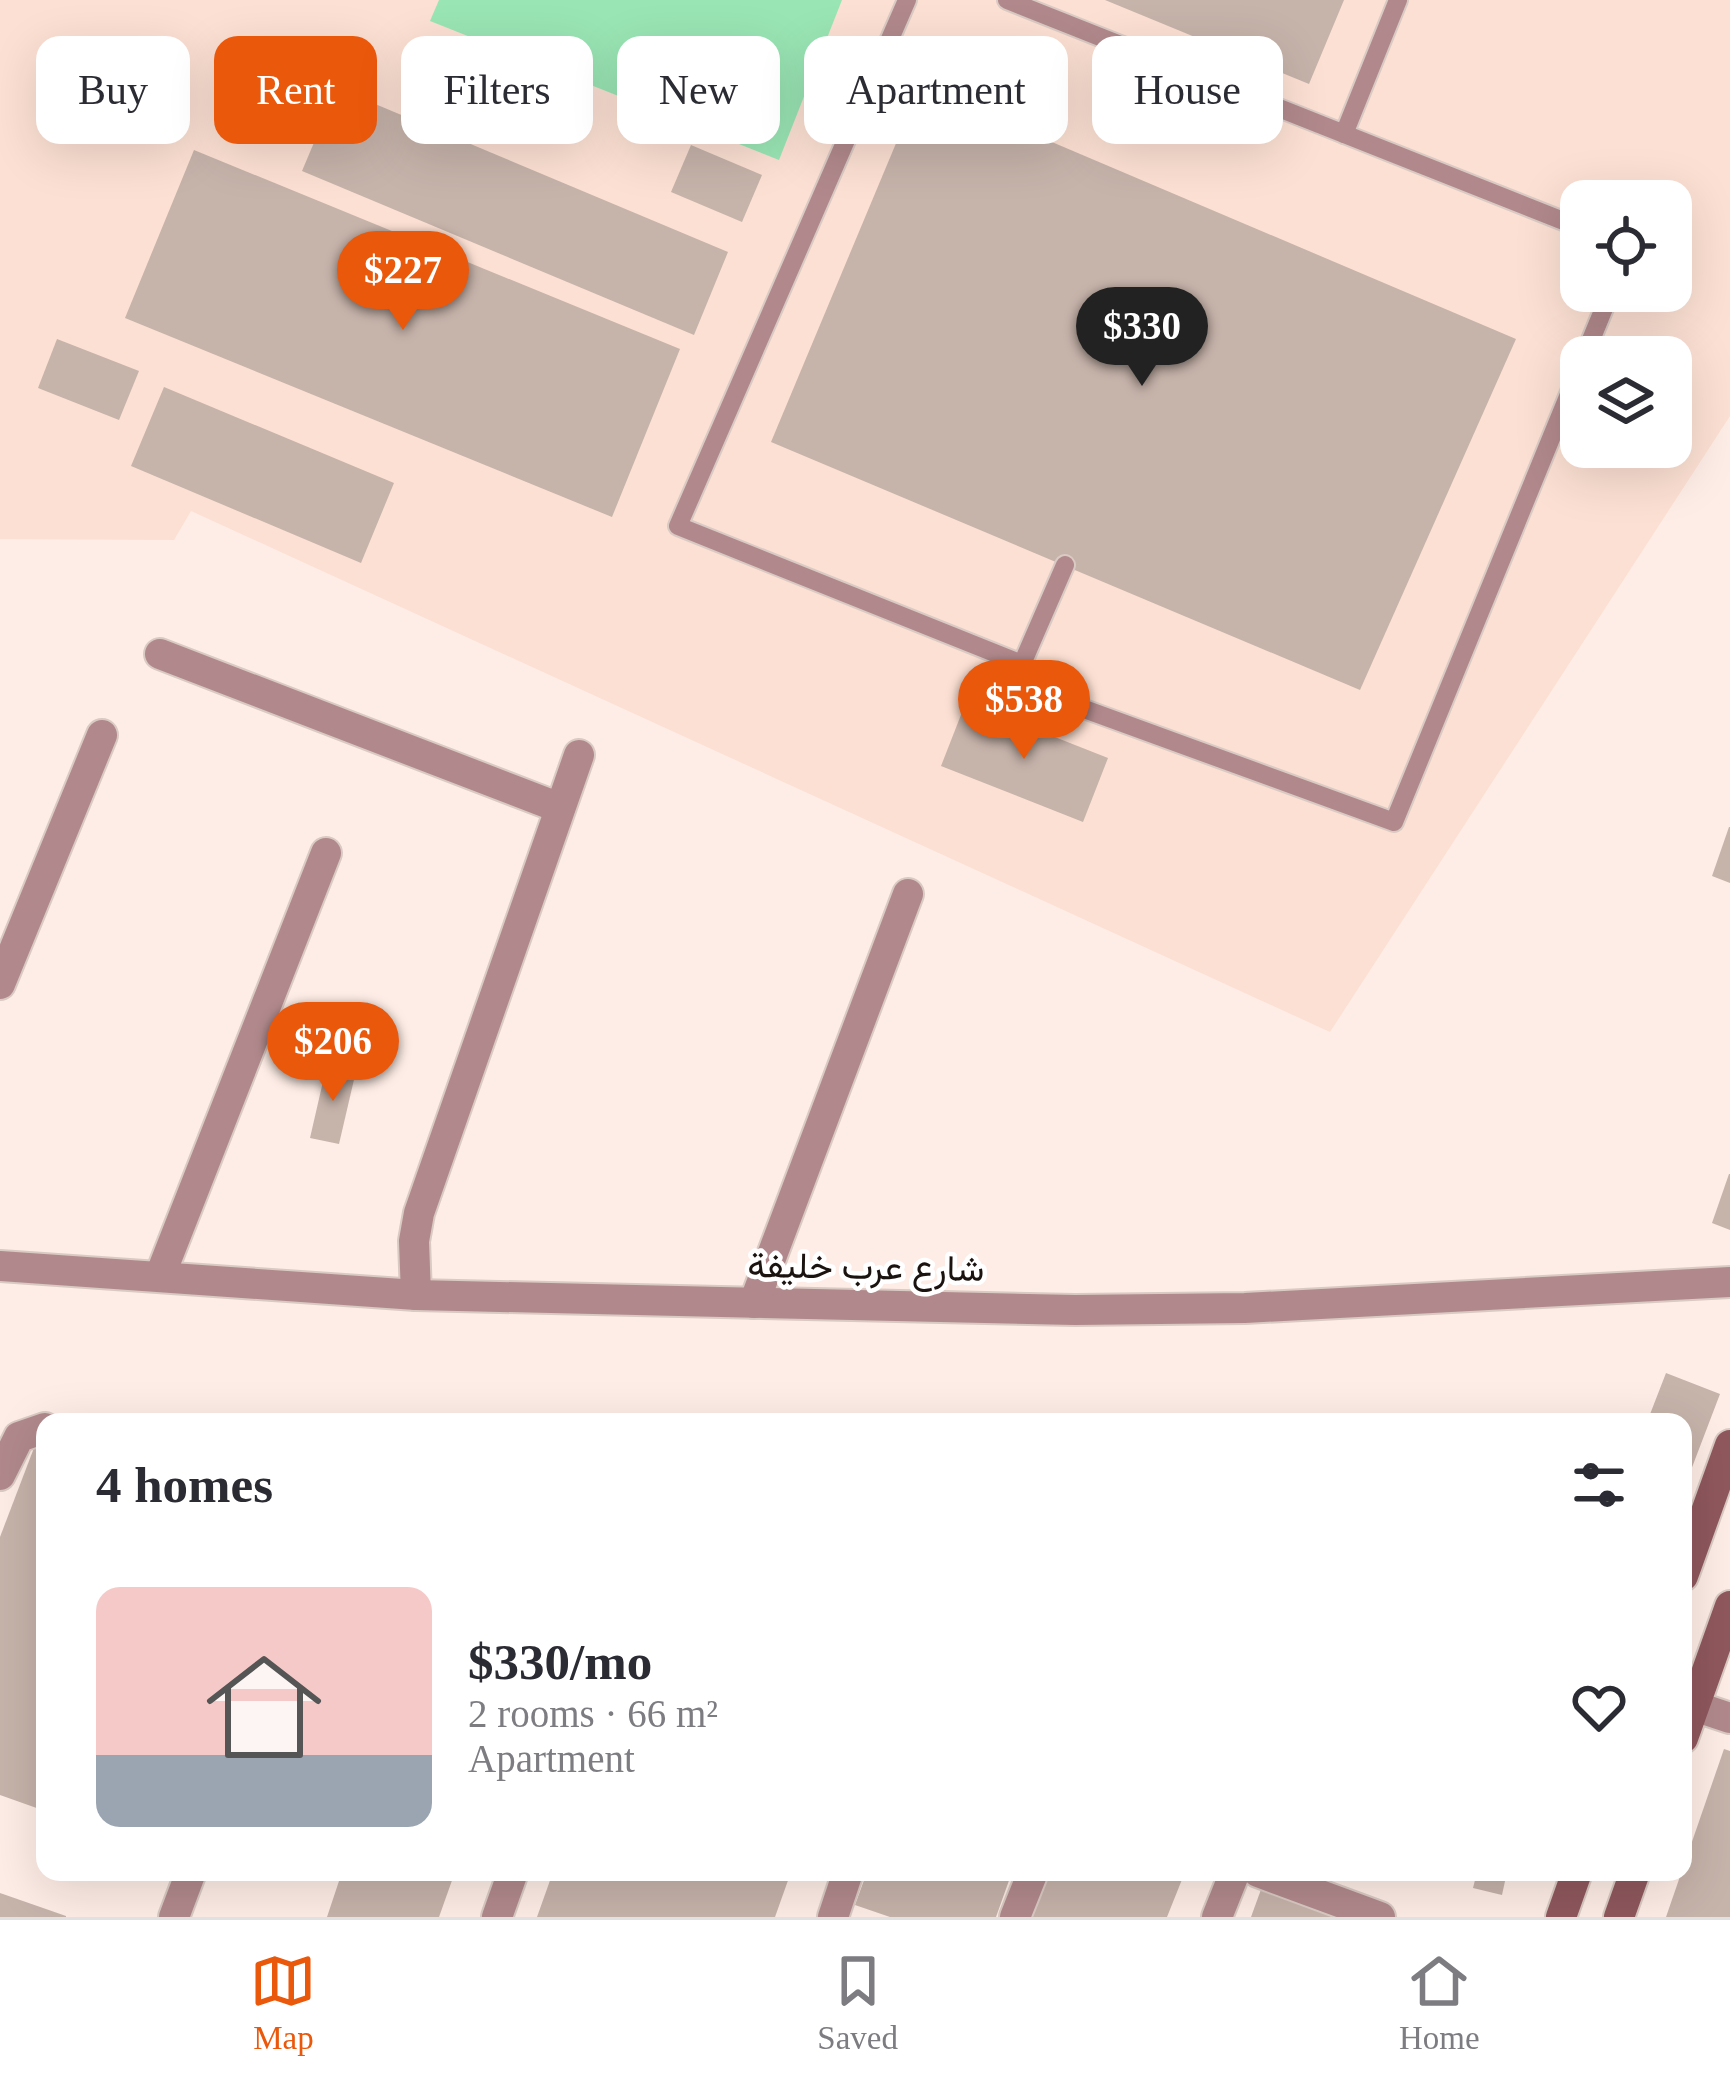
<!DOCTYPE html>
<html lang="en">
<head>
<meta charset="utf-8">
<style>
	:root { --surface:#fff; --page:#f2f2f3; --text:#2b2b33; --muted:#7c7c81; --line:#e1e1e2; --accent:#ea580c }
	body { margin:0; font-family:"Times New Roman",Vazirmatn,serif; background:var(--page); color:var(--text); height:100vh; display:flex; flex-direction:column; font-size:45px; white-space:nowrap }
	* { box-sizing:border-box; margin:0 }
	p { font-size:39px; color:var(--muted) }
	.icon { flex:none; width:66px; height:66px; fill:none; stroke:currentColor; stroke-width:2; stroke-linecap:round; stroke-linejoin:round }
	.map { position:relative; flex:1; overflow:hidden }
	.drawer { position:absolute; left:36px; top:1413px; width:1656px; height:468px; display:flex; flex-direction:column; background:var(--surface); border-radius:24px; box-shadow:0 12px 48px #0002 }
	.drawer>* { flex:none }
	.hud { position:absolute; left:36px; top:36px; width:1659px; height:108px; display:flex; gap:24px }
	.fabs { position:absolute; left:1560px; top:180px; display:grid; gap:24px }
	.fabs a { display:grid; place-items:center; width:132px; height:132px; border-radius:24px; background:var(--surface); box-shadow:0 12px 48px #0002; font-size:60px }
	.price { position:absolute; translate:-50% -102px; padding:0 27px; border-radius:42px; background:var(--accent); color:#fff; font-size:39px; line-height:78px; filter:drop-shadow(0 3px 6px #0008) }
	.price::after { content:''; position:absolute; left:50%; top:72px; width:36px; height:27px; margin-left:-18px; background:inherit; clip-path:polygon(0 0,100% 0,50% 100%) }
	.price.selected { background:#222; color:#fff }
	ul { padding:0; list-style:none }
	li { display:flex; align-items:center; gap:36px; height:300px; padding:0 60px }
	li+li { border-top:3px solid var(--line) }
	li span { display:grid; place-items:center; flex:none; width:336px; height:240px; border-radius:24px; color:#555 }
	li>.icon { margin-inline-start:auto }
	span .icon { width:144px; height:144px; fill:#fffc; stroke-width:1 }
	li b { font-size:51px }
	h2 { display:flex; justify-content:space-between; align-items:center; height:144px; padding:0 60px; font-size:51px }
	.tag { padding:0 42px; border-radius:24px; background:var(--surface); box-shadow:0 12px 48px #0002; font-size:42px; line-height:108px }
	.tag.selected { background:var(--accent); color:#fff }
	.dock { display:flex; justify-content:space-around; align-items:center; height:168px; border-top:3px solid var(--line); background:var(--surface); font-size:33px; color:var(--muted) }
	.dock a { display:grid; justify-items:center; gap:6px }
	.dock .selected { color:var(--accent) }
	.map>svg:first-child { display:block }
	.built { fill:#fce0d3; fill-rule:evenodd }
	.green { fill:#9ae5b4 }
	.building { fill:#c6b3aa }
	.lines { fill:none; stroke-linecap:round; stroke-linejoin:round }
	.lane-casing { stroke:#dacac4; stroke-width:22 }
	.street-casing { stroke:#dacac4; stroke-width:34 }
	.secondary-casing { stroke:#dacac4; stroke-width:34 }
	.lane { stroke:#b1898c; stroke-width:18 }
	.street { stroke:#b1898c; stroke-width:30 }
	.secondary { stroke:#8f585d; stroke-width:30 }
	.labels { text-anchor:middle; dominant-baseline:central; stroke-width:9; stroke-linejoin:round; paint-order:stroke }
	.street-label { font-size:36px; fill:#1a1310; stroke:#fff }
</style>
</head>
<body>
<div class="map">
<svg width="1730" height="1917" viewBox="0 0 1730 1917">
	<rect width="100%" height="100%" fill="#feede6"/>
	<path class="built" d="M0,0H1730V416L1330,1032L191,511L174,540L0,539ZM1581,201H1671V291H1581ZM1581,357H1671V447H1581Z"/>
	<polygon class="green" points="439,0 842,0 779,160 430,21"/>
	<g class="building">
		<polygon points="1105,0 1344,0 1309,84"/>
		<polygon points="920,86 1516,339 1360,690 771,442"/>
		<polygon points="337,88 728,252 694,335 302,171"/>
		<polygon points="691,145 762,175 742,222 671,192"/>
		<polygon points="194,150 680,349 612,517 125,318"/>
		<polygon points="57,339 139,371 119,420 38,388"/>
		<polygon points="164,387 394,483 361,563 131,466"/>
		<polygon points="966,702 1108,758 1083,822 941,766"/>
		<polygon points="1729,827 1730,827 1730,883 1712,876"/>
		<polygon points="327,1064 356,1071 339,1144 310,1138"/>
		<polygon points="1729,1174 1730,1174 1730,1230 1712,1223"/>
		<polygon points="1666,1373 1720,1394 1683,1491 1683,1422 1647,1422"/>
		<polygon points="37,1440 45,1443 45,1811 0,1795 0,1537"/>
		<polygon points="1724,1749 1730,1751 1730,1917 1666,1917"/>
		<polygon points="342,1872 455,1872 439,1917 327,1917"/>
		<polygon points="553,1872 791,1872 775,1917 537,1917"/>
		<polygon points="867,1872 1012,1872 996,1917 890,1917 855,1905"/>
		<polygon points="1049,1872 1185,1872 1167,1917 1029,1917"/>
		<polygon points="1477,1872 1507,1872 1502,1895 1473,1888"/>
		<polygon points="1263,1884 1355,1917 1251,1917"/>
		<polygon points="0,1893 66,1916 66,1917 0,1917"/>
	</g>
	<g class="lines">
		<g class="lane-casing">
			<g id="lane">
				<polyline points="907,0 678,526 1022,664 1065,565"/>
				<polyline points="1007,0 1581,228"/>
				<polyline points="1344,134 1398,0"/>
				<polyline points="1584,357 1611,291"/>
				<polyline points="1013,683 1394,822 1581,365"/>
				<polyline points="999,714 1017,674"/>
			</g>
		</g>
		<g class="street-casing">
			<g id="street">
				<polyline points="160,654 560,808"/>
				<polyline points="0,984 102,735"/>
				<polyline points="0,1266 416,1295 1075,1310 1245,1308 1730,1282"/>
				<polyline points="160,1276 326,853"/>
				<polyline points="416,1295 414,1241 419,1213 579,755"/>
				<polyline points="754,1303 908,894"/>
				<polyline points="0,1475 19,1437 45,1428"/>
				<polyline points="1694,1706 1730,1718"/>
				<polyline points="1258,1872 1380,1917"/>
				<polyline points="174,1917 191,1872"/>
				<polyline points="497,1917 513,1872"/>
				<polyline points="833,1917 848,1872"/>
				<polyline points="1015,1917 1033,1872"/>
				<polyline points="1217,1917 1235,1872"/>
			</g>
		</g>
		<g class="secondary-casing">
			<g id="secondary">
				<polyline points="1683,1576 1730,1445"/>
				<polyline points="1683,1738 1730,1606"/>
				<polyline points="1561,1917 1577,1872"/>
				<polyline points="1619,1917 1635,1872"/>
			</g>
		</g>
		<use href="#lane" class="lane"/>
		<use href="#street" class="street"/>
		<use href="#secondary" class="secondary"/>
	</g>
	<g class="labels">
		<g class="street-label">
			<text transform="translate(866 1267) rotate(1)">شارع عرب خليفة</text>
		</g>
	</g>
</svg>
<div class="fabs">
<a><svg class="icon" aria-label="locate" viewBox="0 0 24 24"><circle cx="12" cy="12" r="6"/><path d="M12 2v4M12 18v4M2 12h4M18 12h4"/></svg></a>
<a><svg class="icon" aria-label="layers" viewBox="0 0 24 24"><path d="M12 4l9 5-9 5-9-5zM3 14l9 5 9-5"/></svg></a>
</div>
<b class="price" style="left:403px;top:333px">$227</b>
<b class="price selected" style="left:1142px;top:389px">$330</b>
<b class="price" style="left:1024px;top:762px">$538</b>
<b class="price" style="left:333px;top:1104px">$206</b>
<div class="hud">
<a class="tag">Buy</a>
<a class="tag selected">Rent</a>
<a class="tag">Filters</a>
<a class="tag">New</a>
<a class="tag">Apartment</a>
<a class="tag">House</a>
</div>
<section class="drawer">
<h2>4 homes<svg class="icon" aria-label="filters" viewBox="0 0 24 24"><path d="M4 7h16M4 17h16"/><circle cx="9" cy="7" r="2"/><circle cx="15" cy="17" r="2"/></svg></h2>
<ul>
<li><span style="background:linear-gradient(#f6c9c9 70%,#9aa5b1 0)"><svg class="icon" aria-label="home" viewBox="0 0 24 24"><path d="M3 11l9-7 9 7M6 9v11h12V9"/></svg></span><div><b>$330/mo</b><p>2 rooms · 66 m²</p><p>Apartment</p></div><svg class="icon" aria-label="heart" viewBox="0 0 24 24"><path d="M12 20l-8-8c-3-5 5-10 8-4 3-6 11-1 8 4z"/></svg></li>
</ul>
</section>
</div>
<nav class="dock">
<a class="selected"><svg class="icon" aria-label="map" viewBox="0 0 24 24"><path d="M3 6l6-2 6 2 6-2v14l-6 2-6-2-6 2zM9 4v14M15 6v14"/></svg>Map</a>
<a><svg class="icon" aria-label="saved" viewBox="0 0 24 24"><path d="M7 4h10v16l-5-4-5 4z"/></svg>Saved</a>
<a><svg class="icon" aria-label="home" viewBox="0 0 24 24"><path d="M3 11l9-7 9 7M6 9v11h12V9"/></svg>Home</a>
</nav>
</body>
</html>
